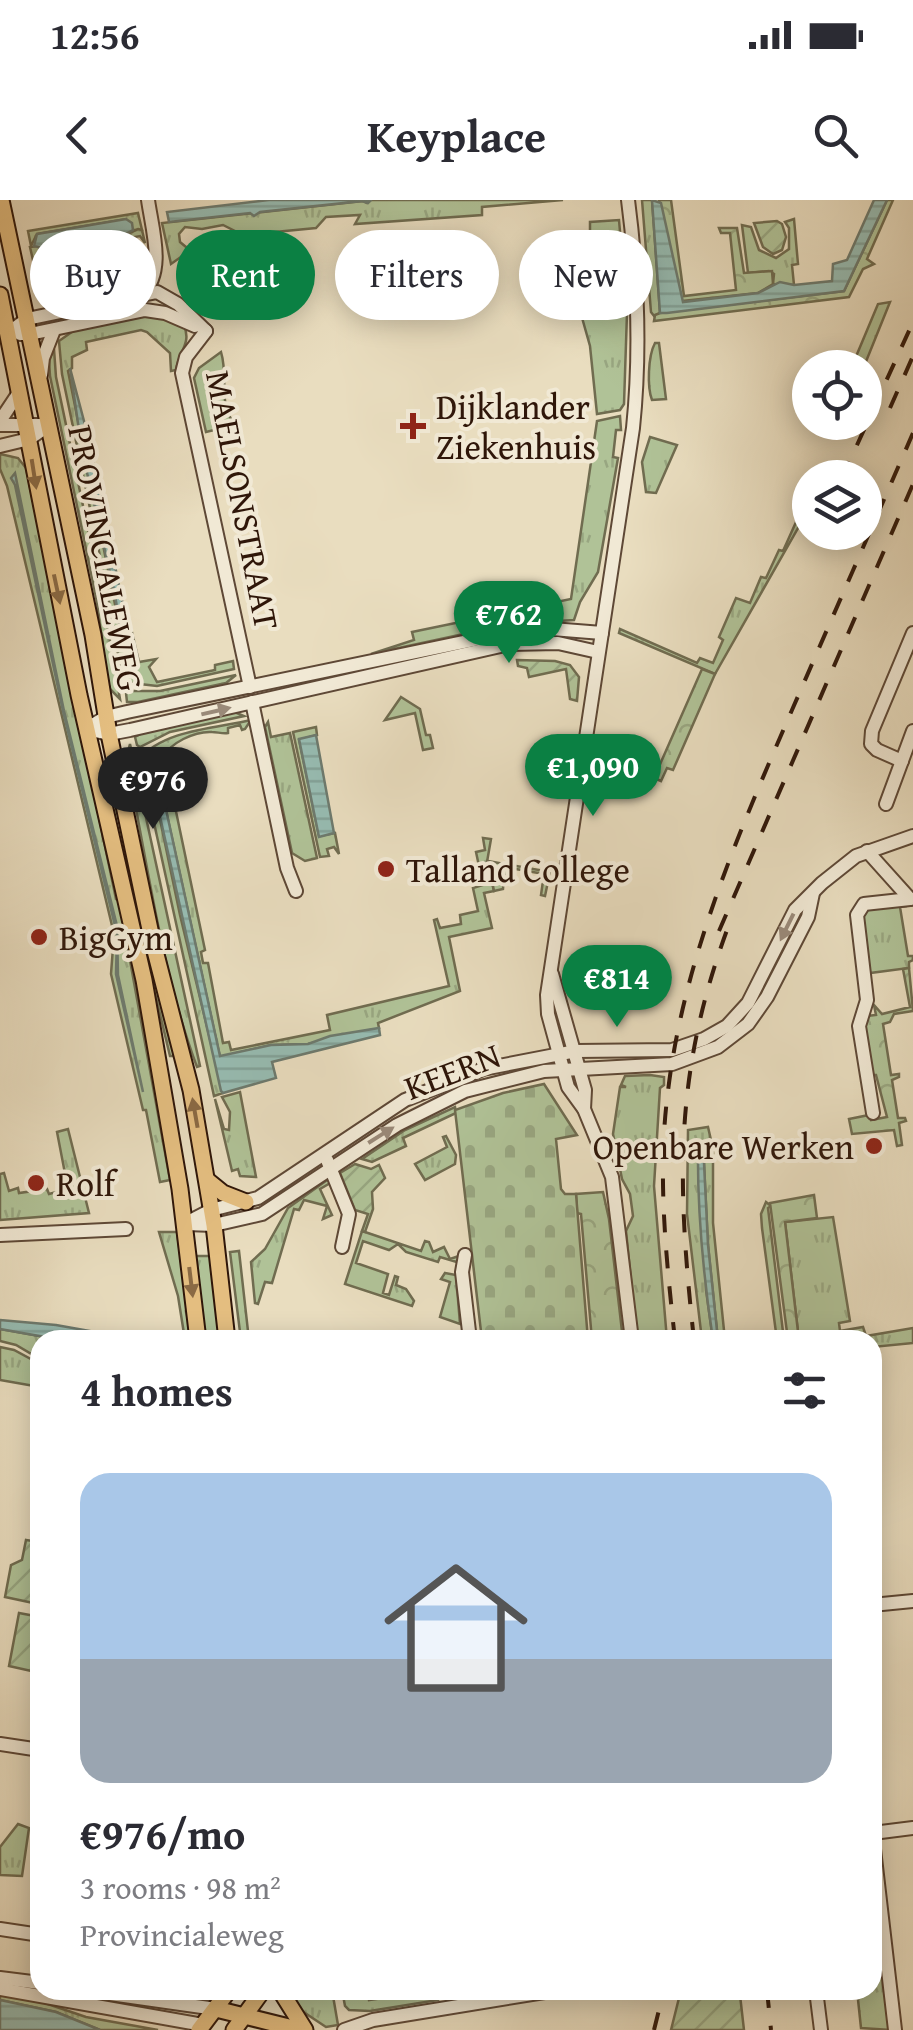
<!DOCTYPE html>
<html lang="en">
<head>
<meta charset="utf-8">
<style>
	:root { --surface:#fff; --page:#f7f7f7; --text:#2b2b33; --muted:#7c7c81; --line:#e1e1e2; --accent:#0b8043 }
	body { margin:0; font-family:"Gentium Book Plus",serif; background:var(--page); color:var(--text); height:100vh; display:flex; flex-direction:column; font-size:38px; white-space:nowrap }
	* { box-sizing:border-box; margin:0 }
	p { font-size:32px; color:var(--muted) }
	.icon { flex:none; width:55px; height:55px; fill:none; stroke:currentColor; stroke-width:2; stroke-linecap:round; stroke-linejoin:round }
	.map { position:relative; flex:1; overflow:hidden }
	.side { position:absolute; left:30px; top:1130px; width:852px; height:670px; display:flex; flex-direction:column; background:var(--surface); border-radius:30px; box-shadow:0 5px 25px #0003 }
	.side>* { flex:none }
	.top-card { position:absolute; left:30px; top:30px; width:855px; height:90px; display:flex; gap:20px }
	.buttons { position:absolute; left:792px; top:150px; display:grid; gap:20px }
	.buttons a { display:grid; place-items:center; width:90px; height:90px; border-radius:50%; background:var(--surface); box-shadow:0 5px 25px #0003; font-size:50px }
	.price { position:absolute; translate:-50% -85px; padding:0 22px; border-radius:35px; background:var(--accent); color:#fff; font-size:32px; line-height:65px; filter:drop-shadow(0 2px 5px #0008) }
	.price::after { content:''; position:absolute; left:50%; top:60px; width:30px; height:22px; margin-left:-15px; background:inherit; clip-path:polygon(0 0,100% 0,50% 100%) }
	.price.active { background:#222; color:#fff }
	ul { padding:0; list-style:none }
	li { display:grid; align-content:center; gap:20px; height:530px; padding:0 50px }
	li+li { border-top:2px solid var(--line) }
	li span { display:grid; place-items:center; height:310px; border-radius:30px; color:#555 }
	li>.icon { margin-inline-start:auto }
	span .icon { width:180px; height:180px; fill:#fffc; stroke-width:1 }
	li b { font-size:42px }
	h2 { display:flex; justify-content:space-between; align-items:center; height:120px; padding:0 50px; font-size:42px }
	.tag { padding:0 35px; border-radius:45px; background:var(--surface); box-shadow:0 5px 25px #0003; font-size:35px; line-height:90px }
	.tag.active { background:var(--accent); color:#fff }
	.status { display:flex; justify-content:space-between; align-items:center; height:70px; padding:0 50px; background:var(--surface); direction:ltr }
	.status svg { height:28px; fill:currentColor }
	header { display:flex; justify-content:space-between; align-items:center; height:130px; padding:0 50px; background:var(--surface); font-size:45px; font-weight:700 }
	.map>svg:first-child { display:block }
	.grass { fill:url(#grass-tufts); stroke:#706c50; stroke-width:2.5 }
	.forest { fill:url(#forest-crowns); stroke:#706c50; stroke-width:2.5 }
	.cemetery { fill:url(#cemetery-stones); stroke:#706c50; stroke-width:2.5 }
	.garden { fill:url(#garden-furrows); stroke:#706c50; stroke-width:2.5 }
	.water { fill:url(#water-rules); stroke:#6d7a6e; stroke-width:2.5 }
	.lines { fill:none; stroke-linecap:round; stroke-linejoin:round }
	.minor-casing { stroke:#5e4836; stroke-width:16 }
	.major-casing { stroke:#2f1609; stroke-width:19 }
	.minor { stroke:#f1e9d5; stroke-width:12 }
	.major { stroke:#e4be80; stroke-width:15 }
	.rail { stroke:#2f1609; stroke-width:4; stroke-dasharray:18 18; stroke-linecap:butt }
	.oneway { fill:#8a6a44 }
	.oneway2 { fill:#9a8a79 }
	.poi-dot { fill:#8f2418; stroke:#f1e9d5; stroke-width:4 }
	.labels { text-anchor:middle; dominant-baseline:central; stroke-width:8; stroke-linejoin:round; paint-order:stroke }
	.poi-label { font-size:35px; fill:#2f1609; stroke:#f1e9d5; text-anchor:start }
	.street-label { font-size:35px; fill:#2f1609; stroke:#f1e9d5 }
</style>
</head>
<body>
<div class="status"><b>12:56</b><svg viewBox="0 0 49 12"><path d="M0 12V9h3v3zM5 12V6h3v6zM10 12V3h3v9zM15 12V0h3v12zM26 1h20v11H26zM47 4h2v5h-2z"/></svg></div>
<header><svg class="icon" aria-label="back" viewBox="0 0 24 24"><path d="M15 5l-7 7 7 7"/></svg>Keyplace<svg class="icon" aria-label="search" viewBox="0 0 24 24"><circle cx="10" cy="10" r="6"/><path d="M15 15l6 6"/></svg></header>
<div class="map">
<svg width="913" height="1830" viewBox="0 0 913 1830">
	<defs>
		<pattern id="grass-tufts" width="24" height="20" patternUnits="userSpaceOnUse" patternTransform="scale(2.5)"><rect width="24" height="20" fill="#b0c297"/><path d="M3 7l-1-3M5 7V3M7 7l1-3M15 17l-1-3M17 17v-4M19 17l1-3" fill="none" stroke="#98a681"/></pattern>
		<pattern id="forest-crowns" width="20" height="18" patternUnits="userSpaceOnUse" patternTransform="scale(2.5)"><rect width="20" height="18" fill="#b0c297"/><path d="M2 6a3 3 0 1 1 6 0M12 15a3 3 0 1 1 6 0" fill="none" stroke="#98a681"/></pattern>
		<pattern id="cemetery-stones" width="16" height="16" patternUnits="userSpaceOnUse" patternTransform="scale(2.5)"><rect width="16" height="16" fill="#b0c297"/><path d="M2 7V4a2 2 0 0 1 4 0v3zM10 15v-3a2 2 0 0 1 4 0v3z" fill="#98a681"/></pattern>
		<pattern id="garden-furrows" width="10" height="10" patternUnits="userSpaceOnUse" patternTransform="scale(2.5)"><rect width="10" height="10" fill="#b0c297"/><path d="M-1 1l2-2M0 10L10 0M9 11l2-2" fill="none" stroke="#98a681"/></pattern>
		<pattern id="water-rules" width="6" height="5" patternUnits="userSpaceOnUse" patternTransform="scale(2.5)"><rect width="6" height="5" fill="#97bcb2"/><path d="M0 2.5h6" fill="none" stroke="#82a198"/></pattern>
	</defs>
	<rect width="100%" height="100%" fill="#e9ddbf"/>
	<filter id="stains"><feTurbulence type="fractalNoise" baseFrequency=".002" numOctaves="4"/><feColorMatrix values="0 0 0 0 .2 0 0 0 0 .09 0 0 0 0 .02 0 0 0 .5 -.17"/></filter>
	<radialGradient id="worn" r=".72"><stop offset=".6" stop-color="#630" stop-opacity="0"/><stop offset="1" stop-color="#630" stop-opacity=".3"/></radialGradient>
	<g class="grass">
		<polygon points="371,0 563,0 482,7 482,15 355,24 360,15 326,17 316,28 243,35 223,25 202,29 185,27 179,34 180,42 186,47 195,47 171,64 162,23 363,1 367,3"/>
		<polygon points="642,0 652,0 660,113 654,116 651,112"/>
		<polygon points="138,13 142,30 133,30 126,19 37,34 31,46 28,31"/>
		<polygon points="794,19 798,64 792,65 794,85 773,84 774,74 769,71 748,73 742,25 751,27 759,50 776,58 789,49 789,28 785,22"/>
		<polygon points="619,20 627,113 624,204 620,210 597,214 590,146 579,107 585,69 590,65 590,22"/>
		<polygon points="150,51 153,70 141,88 51,104 49,93 114,82 124,72 146,67 149,64 146,52"/>
		<polygon points="890,102 865,164 855,159 878,104"/>
		<path d="M150,114L184,126C192,143 178,153 176,170L171,171L170,153L147,132L141,130L86,142L87,150L72,157V168L68,171L128,469L136,467L127,424H130L139,462L156,459L149,467L157,482L215,470V465L233,461L234,469L157,486L123,482L106,385L62,174L59,141L76,129Z"/>
		<path d="M655,143H659L666,199L652,200C647,187 648,156 655,143Z"/>
		<polygon points="54,149 56,177 104,406 120,499 109,488 107,480 97,402 50,176 49,160"/>
		<path d="M221,152C229,178 217,202 235,225L206,232L194,178L199,168Z"/>
		<polygon points="620,216 621,230 616,230 613,257 618,258 598,372 580,402 574,420 510,424 371,454 414,440 412,432 571,399 597,221"/>
		<polygon points="650,237 677,245 656,293 646,292 642,262"/>
		<polygon points="0,254 18,258 26,268 116,699 119,700 170,980 160,982 146,910 143,910 111,774 114,734 7,286 0,269"/>
		<polygon points="810,291 810,307 715,474 619,433 620,429 697,463 700,458 713,463 723,440 719,437 736,398 750,403 761,377 766,378 779,350 783,351"/>
		<polygon points="236,475 226,483 138,502 127,502 126,493 130,491 160,491"/>
		<polygon points="401,497 420,509 426,535 430,535 433,548 423,550 415,513 385,520"/>
		<polygon points="232,511 244,516 170,532 140,547 137,545 135,537 144,532"/>
		<path d="M251,520L245,529L242,530L240,525L228,528V533C223,534 217,532 212,532C195,531 169,543 163,558L171,574L169,578L205,750L201,752L203,763H208L223,843L229,842L231,850L330,830L327,815L449,786L434,720L437,719L440,728L461,724L460,715L478,711L473,688L483,685L476,652L485,650L483,638L491,639L487,662L494,691L484,693L492,728L449,737L460,791L378,823L379,828L308,844L271,845L220,857L156,565L151,563L149,567L180,715L223,893L214,896L140,559C162,530 217,528 251,520Z"/>
		<polygon points="268,522 271,537 290,533 317,658 305,661 292,653 265,527"/>
		<polygon points="316,527 317,535 299,540 319,636 335,633 339,654 334,647 327,649 329,656 320,657 293,532"/>
		<path d="M130,544L200,866L197,867C160,768 148,662 126,559Z"/>
		<polygon points="109,566 176,856 170,856 101,567"/>
		<polygon points="907,706 900,707 908,756 913,756 913,760 909,762 909,768 870,773 863,715 870,708"/>
		<polygon points="650,875 664,877 664,885 660,888 654,986 667,1140 637,1140 626,1031 633,1016 630,994 622,979 613,934 620,887 626,887 621,885 625,876"/>
		<polygon points="240,892 256,977 240,976 238,969 232,971 215,899 224,929 229,930 230,912 222,897"/>
		<polygon points="455,907 456,913 403,938 406,946 372,962 362,959 405,930"/>
		<polygon points="708,927 713,949 713,1023 725,1140 718,1140 708,1045 703,943 706,1090 713,1140 702,1140 687,1014 688,930"/>
		<polygon points="68,929 89,1013 0,1020 0,974 4,973 9,991 18,988 19,993 47,989 49,994 68,989 57,932"/>
		<polygon points="446,936 456,955 455,964 425,980 415,964 447,947 443,937"/>
		<polygon points="330,978 332,982 320,989 332,1015 323,1019 327,1006 304,1000 299,1010 294,1009 272,1083 265,1082 258,1104 255,1103 251,1062 265,1049 288,1008"/>
		<polygon points="766,1002 771,1006 768,1008 784,1140 777,1140 762,1028 761,1014"/>
		<polygon points="833,1017 850,1121 839,1123 840,1131 863,1127 866,1136 913,1128 913,1143 873,1147 872,1140 799,1140 785,1022"/>
		<polygon points="362,1031 421,1051 425,1041 429,1042 433,1052 444,1047 450,1059 459,1056 460,1063 440,1057 438,1062 406,1052 398,1044 389,1050 363,1041 356,1063 388,1074 383,1093 389,1095 395,1076 398,1077 396,1085 406,1089 414,1101 412,1106 345,1084"/>
		<polygon points="159,1032 177,1032 192,1140 185,1140 178,1096"/>
		<polygon points="239,1051 249,1140 241,1140 230,1052"/>
		<polygon points="193,1056 210,1056 220,1140 203,1140"/>
		<polygon points="445,1073 456,1075 460,1124 440,1117 450,1082 441,1079"/>
		<polygon points="0,1129 62,1140 40,1140 40,1159 16,1145 0,1141"/>
		<polygon points="0,1147 14,1150 40,1164 40,1187 0,1180"/>
		<polygon points="18,1624 29,1628 22,1676 0,1675 0,1647"/>
		<polygon points="873,1739 875,1754 882,1753 891,1830 861,1828 857,1790 872,1790"/>
		<polygon points="284,1790 332,1790 338,1825 326,1827 299,1809"/>
		<polygon points="342,1790 367,1790 369,1800 437,1790 438,1800 370,1811 349,1810 345,1806"/>
		<polygon points="0,1793 30,1798 86,1817 158,1830 100,1830 56,1812 0,1800"/>
	</g>
	<g class="forest">
		<polygon points="659,0 671,0 684,96 736,90 730,33 721,33 719,28 737,28 744,73 772,71 773,84 758,93 682,101"/>
		<polygon points="887,0 893,0 867,59 874,64 863,69 849,97 654,121 655,115 660,113 844,91"/>
		<polygon points="138,29 142,30 145,43 140,36 129,38 128,42 66,57 61,66 55,65 59,82 149,64 124,72 114,82 49,93 35,69 30,47 38,46 44,58 47,49 125,35"/>
		<polygon points="702,469 715,474 673,570 667,568 661,581 654,578"/>
		<polygon points="909,768 913,811 894,814 890,822 883,824 891,875 899,874 899,877 892,880 898,918 905,918 906,921 899,923 902,945 897,946 894,930 852,934 849,919 869,915 871,920 887,917 876,875 873,875 864,825 867,816 876,815 874,805 882,814 910,807 903,769"/>
		<polygon points="603,992 609,1019 623,1140 592,1140 581,1014 577,1013 576,994"/>
		<polygon points="814,995 817,1018 785,1022 799,1140 788,1140 770,1003"/>
	</g>
	<polygon class="cemetery" points="544,884 577,935 556,939 561,989 565,994 576,994 588,1140 482,1140 455,910 503,893"/>
	<g class="garden">
		<polygon points="777,21 782,24 786,37 782,50 773,54 763,47 754,23"/>
		<polygon points="517,460 555,461 570,465 579,477 577,501 570,499 566,469 529,477 527,468 518,466"/>
		<polygon points="488,661 550,672 545,696 541,695 544,674 510,668 508,675 504,675 503,689 494,691"/>
		<polygon points="355,964 371,969 379,965 385,978 372,992 373,1009 365,1032 362,1031 368,1014 355,1010 340,973"/>
		<polygon points="26,1340 40,1342 40,1473 9,1466 19,1413 35,1416 38,1404 5,1397 11,1365 22,1360"/>
		<polygon points="681,1790 713,1790 740,1795 744,1830 671,1830"/>
	</g>
	<g class="water">
		<polygon points="269,0 371,0 368,3 362,1 260,12 254,16 250,13 169,22 167,12"/>
		<polygon points="652,0 661,3 683,102 758,93 780,82 794,85 832,81 833,64 847,60 874,0 887,0 844,91 667,113 660,113"/>
		<polygon points="126,19 132,23 133,30 120,37 48,49 46,57 43,58 39,47 34,46 37,34"/>
		<polygon points="70,168 89,240 136,468 133,470 128,469 114,390 82,251"/>
		<polygon points="15,273 64,511 117,726 118,775 143,892 116,774 117,734 63,511 15,285 11,278"/>
		<polygon points="316,535 334,633 319,637 299,539"/>
		<polygon points="151,563 156,564 220,856 271,845 308,844 330,836 379,828 380,835 272,862 276,878 223,893 221,891 149,567"/>
		<path d="M698,942L703,943L708,1045L718,1140H713C703,1074 697,1008 698,942Z"/>
		<polygon points="0,1120 56,1125 140,1140 62,1140 0,1129"/>
		<polygon points="0,1800 56,1812 100,1830 0,1830"/>
	</g>
	<g class="lines">
		<g class="minor-casing">
			<g id="minor">
				<path d="M628,0C638,77 641,151 633,228L547,795L548,814L568,887L584,909L612,977L632,1140"/>
				<path d="M142,94C166,72 152,29 148,0"/>
				<polyline points="206,131 186,157 182,173 250,487"/>
				<polyline points="8,133 27,119 157,92 178,104 206,131"/>
				<polyline points="20,134 30,134 145,110 165,113 195,126"/>
				<polyline points="41,175 43,158 54,130"/>
				<polyline points="0,221 20,191"/>
				<polyline points="0,225 49,225"/>
				<polyline points="0,246 29,239 49,225"/>
				<polyline points="252,502 287,668 296,691"/>
				<polyline points="86,529 106,517 127,512 517,431 552,429 602,433"/>
				<polyline points="86,529 109,534 130,530 509,444 558,443 598,452"/>
				<polyline points="902,561 877,550 871,544 872,531 913,433"/>
				<polyline points="886,604 913,531"/>
				<polyline points="867,651 910,699"/>
				<polyline points="552,774 585,890 584,909"/>
				<polyline points="873,913 859,826 867,800 857,715 864,704 910,699"/>
				<polyline points="327,960 349,1014 342,1047"/>
				<polyline points="184,1024 211,1010 258,998 405,900 483,869 576,851 672,850 704,839 727,826 748,803 795,710 822,683 856,656 913,636"/>
				<polyline points="186,1024 214,1025 262,1014 397,925 465,891 544,871 672,864 718,847 748,824 767,797 808,717 813,693"/>
				<polyline points="0,1035 126,1029"/>
				<polyline points="465,1055 462,1072 470,1140"/>
				<polyline points="872,1405 913,1401"/>
				<polyline points="0,1544 40,1550"/>
				<polyline points="872,1632 895,1830"/>
				<polyline points="873,1633 913,1628"/>
				<polyline points="0,1729 40,1735"/>
				<polyline points="0,1778 40,1783"/>
				<polyline points="0,1789 203,1825"/>
				<polyline points="82,1790 216,1809"/>
				<polyline points="816,1790 821,1830"/>
				<polyline points="344,1830 373,1820 557,1790"/>
			</g>
		</g>
		<g class="major-casing">
			<g id="major">
				<polyline points="1,0 93,435 109,534 152,739 191,890 214,1025 227,1140"/>
				<polyline points="0,95 79,495 144,780 180,989 198,1140"/>
				<polyline points="207,980 223,993 246,1002"/>
				<polyline points="280,1790 305,1830"/>
				<polyline points="216,1809 301,1830"/>
				<polyline points="199,1830 229,1790"/>
				<polyline points="234,1830 263,1790"/>
			</g>
		</g>
		<use href="#minor" class="minor"/>
		<use href="#major" class="major"/>
		<g class="rail">
			<polyline points="890,208 913,156"/>
			<polyline points="842,278 913,122"/>
			<polyline points="719,731 913,284"/>
			<path d="M675,1140C666,1057 657,974 668,891C684,758 739,632 792,510C832,418 873,325 913,233"/>
			<path d="M694,1140C677,983 673,873 730,722"/>
			<polyline points="767,1790 771,1830"/>
			<polyline points="654,1830 664,1790"/>
		</g>
	</g>
	<defs><path id="oneway-solid" d="M-6-.8H1V-3.2L6.5 0L1 3.2V.8H-6Z" transform="scale(2.5)"/></defs>
	<g class="oneway">
		<use href="#oneway-solid" transform="translate(34 274) rotate(81)"/>
		<use href="#oneway-solid" transform="translate(57 389) rotate(78)"/>
		<use href="#oneway-solid" transform="translate(195 913) rotate(-100)"/>
		<use href="#oneway-solid" transform="translate(191 1082) rotate(83)"/>
	</g>
	<g class="oneway2">
		<use href="#oneway-solid" transform="translate(216 511) rotate(-13)"/>
		<use href="#oneway-solid" transform="translate(787 727) rotate(116)"/>
		<use href="#oneway-solid" transform="translate(381 935) rotate(-32)"/>
	</g>
	<g class="poi-dot">
		<path d="M408 211h10v10h10v10h-10v10h-10v-10h-10v-10h10z"/>
		<circle cx="386" cy="669" r="10"/>
		<circle cx="39" cy="737" r="10"/>
		<circle cx="874" cy="946" r="10"/>
		<circle cx="36" cy="983" r="10"/>
	</g>
	<g class="labels">
		<g class="poi-label">
			<text x="436" y="206">Dijklander<tspan x="436" dy="40">Ziekenhuis</tspan></text>
			<text x="406" y="669">Talland College</text>
			<text x="59" y="737">BigGym</text>
			<text x="854" y="946" text-anchor="end">Openbare Werken</text>
			<text x="56" y="983">Rolf</text>
		</g>
		<g class="street-label">
			<text transform="translate(243 300) rotate(79)">MAELSONSTRAAT</text>
			<text transform="translate(106 358) rotate(79)">PROVINCIALEWEG</text>
			<text transform="translate(452 871) rotate(-21)">KEERN</text>
		</g>
	</g>
	<rect width="100%" height="100%" filter="url(#stains)"/>
	<rect width="100%" height="100%" fill="url(#worn)"/>
</svg>
<div class="buttons">
<a><svg class="icon" aria-label="locate" viewBox="0 0 24 24"><circle cx="12" cy="12" r="6"/><path d="M12 2v4M12 18v4M2 12h4M18 12h4"/></svg></a>
<a><svg class="icon" aria-label="layers" viewBox="0 0 24 24"><path d="M12 4l9 5-9 5-9-5zM3 14l9 5 9-5"/></svg></a>
</div>
<b class="price" style="left:509px;top:466px">€762</b>
<b class="price" style="left:593px;top:619px">€1,090</b>
<b class="price active" style="left:153px;top:632px">€976</b>
<b class="price" style="left:617px;top:830px">€814</b>
<div class="top-card">
<a class="tag">Buy</a>
<a class="tag active">Rent</a>
<a class="tag">Filters</a>
<a class="tag">New</a>
</div>
<section class="side">
<h2>4 homes<svg class="icon" aria-label="filters" viewBox="0 0 24 24"><path d="M4 7h16M4 17h16"/><circle cx="9" cy="7" r="2"/><circle cx="15" cy="17" r="2"/></svg></h2>
<ul>
<li><span style="background:linear-gradient(#a9c7e8 60%,#9aa5b1 0)"><svg class="icon" aria-label="home" viewBox="0 0 24 24"><path d="M3 11l9-7 9 7M6 9v11h12V9"/></svg></span><div><b>€976/mo</b><p>3 rooms · 98 m²</p><p>Provincialeweg</p></div></li>
</ul>
</section>
</div>
</body>
</html>
